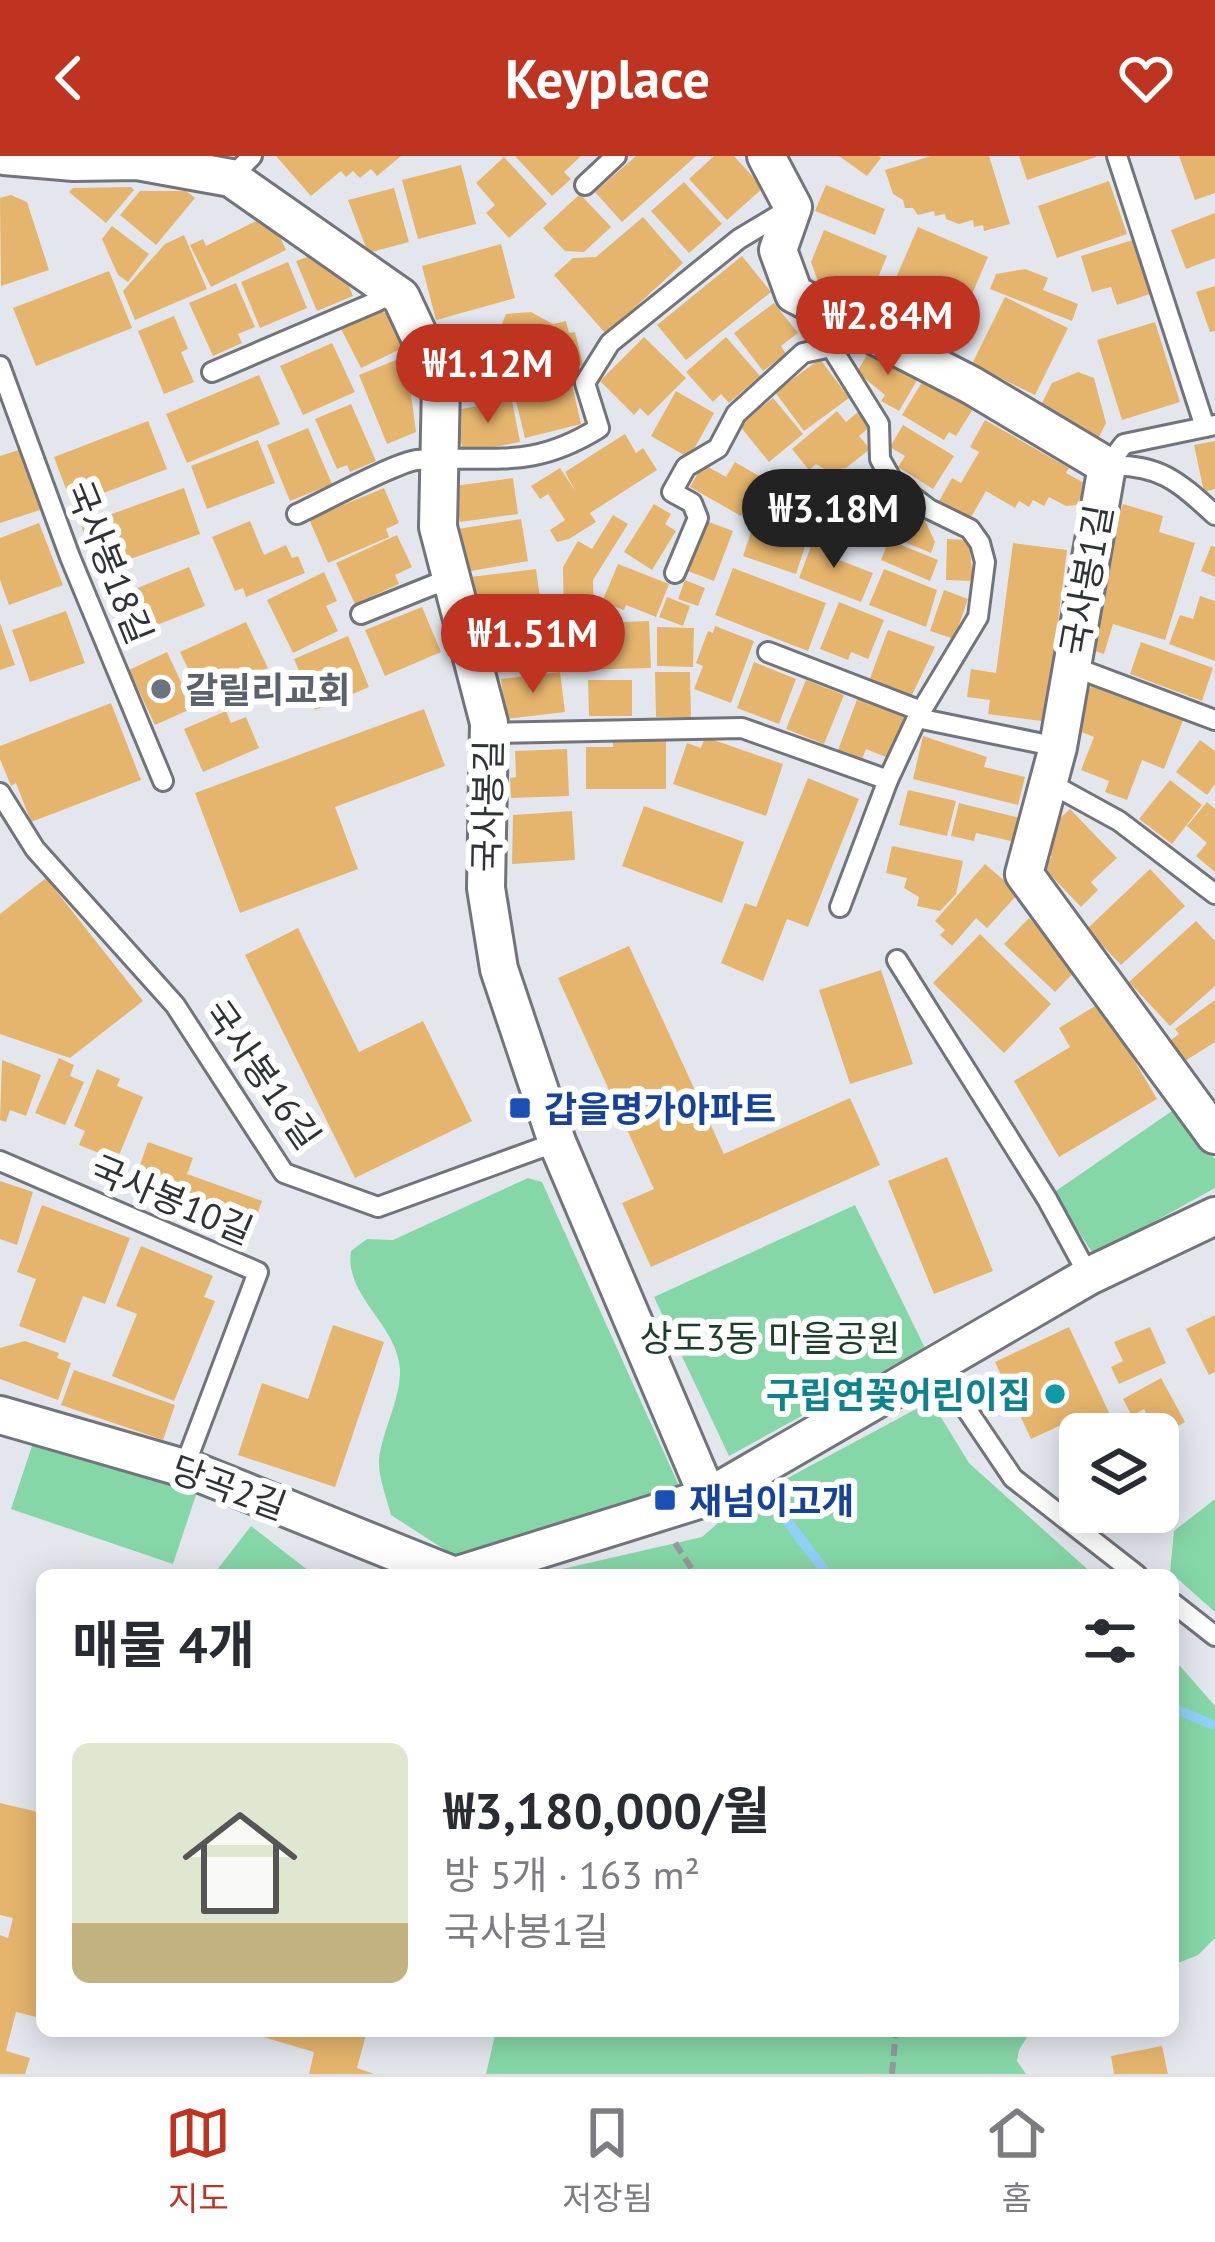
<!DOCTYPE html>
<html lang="ko">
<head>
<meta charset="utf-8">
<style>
	:root { --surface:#fff; --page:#f2f2f3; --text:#2b2b33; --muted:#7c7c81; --line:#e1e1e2; --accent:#bf3321 }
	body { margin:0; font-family:"PT Sans","Noto Sans KR",sans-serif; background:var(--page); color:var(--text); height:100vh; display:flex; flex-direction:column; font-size:45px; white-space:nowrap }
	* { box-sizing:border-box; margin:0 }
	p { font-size:39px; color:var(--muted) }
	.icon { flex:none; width:66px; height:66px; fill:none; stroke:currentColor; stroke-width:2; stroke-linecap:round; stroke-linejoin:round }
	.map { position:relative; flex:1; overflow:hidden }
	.details { position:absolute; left:36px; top:1413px; width:1143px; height:468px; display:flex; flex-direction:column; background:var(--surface); border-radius:18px; box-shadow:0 6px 30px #0003 }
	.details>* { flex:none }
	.fabs { position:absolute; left:1059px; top:1257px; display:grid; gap:24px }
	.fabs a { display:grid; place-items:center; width:120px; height:120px; border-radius:18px; background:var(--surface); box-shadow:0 6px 30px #0003; font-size:60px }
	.price { position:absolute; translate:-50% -102px; padding:0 27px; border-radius:42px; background:var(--accent); color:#fff; font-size:39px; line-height:78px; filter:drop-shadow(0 3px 6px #0008) }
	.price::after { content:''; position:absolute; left:50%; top:72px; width:36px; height:27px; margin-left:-18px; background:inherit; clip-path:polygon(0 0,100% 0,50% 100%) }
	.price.current { background:#222; color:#fff }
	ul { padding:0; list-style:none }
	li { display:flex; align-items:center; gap:36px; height:300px; padding:0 36px }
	li span { display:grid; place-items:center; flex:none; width:336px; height:240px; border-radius:18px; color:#555 }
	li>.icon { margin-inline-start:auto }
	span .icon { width:144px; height:144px; fill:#fffc; stroke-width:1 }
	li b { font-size:51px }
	h2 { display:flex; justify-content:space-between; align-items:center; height:144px; padding:0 36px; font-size:51px }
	header { display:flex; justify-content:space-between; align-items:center; height:156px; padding:0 36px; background:var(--accent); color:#fff; font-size:54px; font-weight:700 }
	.tab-bar { display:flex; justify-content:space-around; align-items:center; height:168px; border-top:3px solid var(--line); background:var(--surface); font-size:33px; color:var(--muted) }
	.tab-bar a { display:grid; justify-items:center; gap:6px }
	.tab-bar .current { color:var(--accent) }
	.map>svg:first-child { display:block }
	.green { fill:#86d7a8 }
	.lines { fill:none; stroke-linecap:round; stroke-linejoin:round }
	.stream { stroke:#91d0f7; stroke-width:10 }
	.building { fill:#e5b56d }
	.service-casing { stroke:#71747a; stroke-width:24 }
	.minor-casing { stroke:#71747a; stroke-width:42 }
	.path { stroke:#96999d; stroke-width:6; stroke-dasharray:12 6; stroke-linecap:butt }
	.service { stroke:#fff; stroke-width:18 }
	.minor { stroke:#fff; stroke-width:36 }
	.worship-dot { fill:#6b7280; stroke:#fff; stroke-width:4.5 }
	.transit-dot { fill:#1a4fb4; stroke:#fff; stroke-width:4.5 }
	.culture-dot { fill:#0f9aa8; stroke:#fff; stroke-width:4.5 }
	.labels { text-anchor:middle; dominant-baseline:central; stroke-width:12; stroke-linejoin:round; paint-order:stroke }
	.street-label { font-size:36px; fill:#313235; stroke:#fff }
	.worship-label { font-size:36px; font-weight:bold; fill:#5b616d; stroke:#fff; text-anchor:start }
	.transit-label { font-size:36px; font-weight:bold; fill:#164399; stroke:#fff; text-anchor:start }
	.park-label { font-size:36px; fill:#1b3f2b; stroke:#fff }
	.culture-label { font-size:36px; font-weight:bold; fill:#0d838f; stroke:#fff; text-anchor:end }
</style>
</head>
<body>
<header><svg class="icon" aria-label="back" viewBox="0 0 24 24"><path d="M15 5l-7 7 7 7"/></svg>Keyplace<svg class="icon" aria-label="heart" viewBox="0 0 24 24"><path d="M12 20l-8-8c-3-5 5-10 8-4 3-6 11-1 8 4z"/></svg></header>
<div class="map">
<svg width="1215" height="1918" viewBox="0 0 1215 1918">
	<rect width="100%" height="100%" fill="#e3e7ed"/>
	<g class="green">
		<polygon points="1172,955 1215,1003 1215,1032 1094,1099 1053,1037"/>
		<path d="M528,1022L542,1026L680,1332L456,1401L391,1359C387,1343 378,1321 379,1304C382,1275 401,1243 400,1213C397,1168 344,1140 351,1095L367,1083L393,1084Z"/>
		<polygon points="855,1049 925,1192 729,1300 654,1141"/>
		<polygon points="931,1245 969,1307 1094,1419 536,1419 702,1381 741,1347"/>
		<polygon points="35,1281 197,1336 173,1408 11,1353"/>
		<polygon points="1215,1343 1215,1456 1170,1416 1174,1375"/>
		<polygon points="251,1370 314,1419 213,1419"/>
		<polygon points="1173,1502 1215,1550 1215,1782 1198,1799 1173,1809"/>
		<polygon points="496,1875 1031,1875 1019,1894 1017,1905 1026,1918 486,1918"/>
	</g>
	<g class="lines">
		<g class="stream">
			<polyline points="765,1336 828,1419"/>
			<polyline points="1173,1552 1211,1568"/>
		</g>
	</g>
	<g class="building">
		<polygon points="276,0 401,0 377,20 371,13 360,22 353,15 346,21 341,15 311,40"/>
		<polygon points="515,0 581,0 564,16 571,23 552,40"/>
		<polygon points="636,0 696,0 622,66 595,36"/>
		<polygon points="714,0 734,0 763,32 727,64 689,23"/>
		<polygon points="839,0 879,0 881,2 867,20"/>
		<polygon points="931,0 989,0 1010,68 984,75 983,69 974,71 973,64 959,68 946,63 945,58 935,60 934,55 918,59 913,52 905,52 903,44 893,38 885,14"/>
		<polygon points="1019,0 1096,0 1096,1 1027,24"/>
		<polygon points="1179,0 1215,0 1215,37 1195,44"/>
		<polygon points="504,1 547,48 509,82 486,57 495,49 476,27"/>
		<polygon points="461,9 476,68 418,83 402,24"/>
		<polygon points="1109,25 1127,78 1057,102 1038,50"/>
		<polygon points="684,26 722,68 689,97 651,55"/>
		<polygon points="826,29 885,53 875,79 815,55"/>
		<polygon points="131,31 134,34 106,67 69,36 73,32"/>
		<polygon points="394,32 409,86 368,97 348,44"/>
		<polygon points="140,35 186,35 195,42 156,89 120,59"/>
		<polygon points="580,38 611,71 584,96 565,95 543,72"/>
		<polygon points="11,39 27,46 49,114 1,130 0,42"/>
		<polygon points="1215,57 1215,102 1186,113 1171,74"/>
		<polygon points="643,61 683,107 606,178 554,119 573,102 596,101"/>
		<polygon points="258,64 274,68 286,94 211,131 190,89 203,83 206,90"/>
		<polygon points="112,70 149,98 128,126 118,119 102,83"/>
		<polygon points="918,71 988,101 953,182 883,152"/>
		<polygon points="824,74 887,100 866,150 820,131 811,106"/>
		<polygon points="184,79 207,133 135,164 123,135 165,88"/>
		<polygon points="1133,84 1150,138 1117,149 1111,131 1092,136 1081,100"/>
		<polygon points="501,88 515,142 436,164 422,110"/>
		<polygon points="310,100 344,118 353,140 317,155 296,105"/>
		<polygon points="742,100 771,136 686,204 657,169"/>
		<polygon points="288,106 307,152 260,172 241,126"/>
		<polygon points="1025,113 1048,122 1043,134 1078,148 1072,165 990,133 996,118"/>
		<polygon points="109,115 132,172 36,210 13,152"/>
		<polygon points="236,127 255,171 238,178 242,187 213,200 189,147"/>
		<polygon points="1215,130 1215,175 1210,176 1196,136"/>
		<polygon points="1005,141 1068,172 1035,239 972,208"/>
		<polygon points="774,147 798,177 781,190 786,198 763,215 734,177"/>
		<polygon points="380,155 395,161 409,189 361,212 341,173"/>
		<polygon points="531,156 553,168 566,165 569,177 575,176 583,209 575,211 577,222 571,224 581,268 525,282 499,175 506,158"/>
		<polygon points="174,160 188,193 181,196 194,226 164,238 138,175"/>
		<polygon points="1155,166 1180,246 1122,264 1097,184"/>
		<polygon points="487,173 503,227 468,238 451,184"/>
		<polygon points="644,181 686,222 648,260 640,252 634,259 600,225"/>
		<polygon points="726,181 760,220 729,247 721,238 713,246 686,216"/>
		<polygon points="332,187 355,236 303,259 280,210"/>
		<polygon points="871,192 919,221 899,255 881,245 885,239 857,216"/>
		<polygon points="401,202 409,223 416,276 387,288 359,219"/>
		<polygon points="820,203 849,242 804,275 775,236"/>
		<polygon points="1078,216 1094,222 1106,267 1099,281 1040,251 1052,227"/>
		<polygon points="259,219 280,268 187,307 166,258"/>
		<polygon points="924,223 973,253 956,280 949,276 944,284 902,259"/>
		<polygon points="676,235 714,257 689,302 651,280"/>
		<polygon points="773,242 803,278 769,306 739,269"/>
		<polygon points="512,244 520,286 463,297 456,254"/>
		<polygon points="351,248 376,305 350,316 347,309 337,313 315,263"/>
		<polygon points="837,255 846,266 858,256 870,271 859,280 870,293 846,312 827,315 816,308 809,314 792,293"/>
		<polygon points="985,264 1069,312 1066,317 1088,329 1076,349 1066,350 1049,341 1044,350 1033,344 1029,351 1019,345 1015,352 986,335 970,363 939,345 952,322 961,327 979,296 970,291"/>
		<polygon points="148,265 167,313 72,349 54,301"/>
		<polygon points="903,269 954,300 933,333 898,311 905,300 890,291"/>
		<polygon points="308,272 332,328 290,345 267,289"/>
		<polygon points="625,278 636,297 643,292 657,314 590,357 596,366 569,383 557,386 550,374 565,364 548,338 540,343 531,330 560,312 576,336 565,316"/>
		<polygon points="258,284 275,327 207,353 191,310"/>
		<polygon points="1215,285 1215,333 1204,336 1194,289"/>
		<polygon points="19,294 40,354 0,367 0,300"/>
		<polygon points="735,306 764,323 741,360 690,331 703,308 726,321"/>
		<polygon points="771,320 785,326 787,321 804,328 807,321 828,331 816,359 804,353 800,361 785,354 782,360 758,350"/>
		<polygon points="513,322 518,358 460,366 454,330"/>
		<polygon points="836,326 879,344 876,351 890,357 878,387 821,363"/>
		<polygon points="184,332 200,378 97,415 81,369"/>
		<polygon points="384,332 399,367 386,373 389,381 328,407 309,363"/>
		<polygon points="654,348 671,358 665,368 676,375 652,414 624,396"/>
		<polygon points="1123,348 1163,360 1159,376 1195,387 1165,484 1113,468 1104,498 1079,490"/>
		<polygon points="905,349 921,356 935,386 931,397 892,381"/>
		<polygon points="613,359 628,368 593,424 594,465 564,465 563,411 578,385 592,393"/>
		<polygon points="521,363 528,405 465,416 458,373"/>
		<polygon points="250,365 264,399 286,389 292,402 298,400 305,417 246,441 243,432 235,435 212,381"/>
		<polygon points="706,365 733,375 714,425 688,415"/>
		<polygon points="39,367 63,429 9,449 0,424 0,382"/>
		<polygon points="753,370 782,379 785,371 809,378 796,418 743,400"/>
		<polygon points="397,379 412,411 395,419 399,428 355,448 336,407"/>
		<polygon points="815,380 844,392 839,404 873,417 861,446 799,422"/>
		<polygon points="947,383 969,384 973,425 946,424"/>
		<polygon points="889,384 938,404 930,425 881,404"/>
		<polygon points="1013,387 1067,394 1050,529 1054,529 1049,566 988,558 990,544 967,541 971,513 996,517"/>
		<polygon points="1211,390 1215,391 1215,421 1201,415"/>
		<polygon points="618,408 669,428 656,461 626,449 624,454 602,446"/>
		<polygon points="189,411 205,450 129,480 113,442"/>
		<polygon points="733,412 826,447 808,495 715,459"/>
		<polygon points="536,413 542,456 476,464 470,421"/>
		<polygon points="884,413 937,434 926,471 869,449"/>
		<polygon points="324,416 337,445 326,450 338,475 293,497 267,444"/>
		<polygon points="685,424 705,432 698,450 678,443"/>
		<polygon points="944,434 968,443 954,483 930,475"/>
		<polygon points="1200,440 1215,445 1215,505 1169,488 1180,459 1193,463"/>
		<polygon points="667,441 690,450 683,470 659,461"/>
		<polygon points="839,446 884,464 868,503 851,496 848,504 820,493"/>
		<polygon points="422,451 441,496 385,520 365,474"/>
		<polygon points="66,455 85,507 30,526 12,474"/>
		<polygon points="555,463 562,505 496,517 489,475"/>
		<polygon points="649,465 651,512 571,514 570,468"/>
		<polygon points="246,466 268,512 202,542 180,496"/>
		<polygon points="0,467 15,509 0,514"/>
		<polygon points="715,470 754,485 731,547 694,533 703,510 696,507 708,475 713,477"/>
		<polygon points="657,471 694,472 693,511 657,510"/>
		<polygon points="888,474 935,491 911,541 869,525"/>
		<polygon points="348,480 369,531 315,554 294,503"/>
		<polygon points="1141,486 1213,512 1202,545 1130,518"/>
		<polygon points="167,496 193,552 155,569 129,514"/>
		<polygon points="754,506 796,523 779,568 737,552"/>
		<polygon points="560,516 565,556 506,563 501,523"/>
		<polygon points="655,516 690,516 691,561 656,561"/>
		<polygon points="588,524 632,524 632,560 589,560"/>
		<polygon points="806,524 844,539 824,588 786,573"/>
		<polygon points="1092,527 1184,562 1164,613 1142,604 1127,644 1105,636 1109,625 1081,614 1094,581 1074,573"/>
		<polygon points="858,541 905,559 888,602 866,593 862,603 838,594"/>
		<polygon points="111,547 141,624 31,666 16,627 11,630 0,603 0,590"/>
		<polygon points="424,553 445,610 335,651 358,713 240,757 195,637"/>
		<polygon points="226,555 231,567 246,561 259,592 203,616 184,573"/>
		<polygon points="923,580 987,601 984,611 1025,621 1018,649 913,623"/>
		<polygon points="705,581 783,608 766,660 673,628 687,587 701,592"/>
		<polygon points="666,584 666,633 586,633 586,591 613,591 613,585"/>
		<polygon points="1200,584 1215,595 1215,628 1207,639 1176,616"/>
		<polygon points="567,593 569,640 511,642 510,622 516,621 515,595"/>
		<polygon points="808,622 859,643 808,771 787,763 763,825 721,807 745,747 756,751"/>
		<polygon points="1170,624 1202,649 1172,688 1139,663"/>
		<polygon points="908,634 956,645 947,680 899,669"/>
		<polygon points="1207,646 1215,653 1215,716 1196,700 1207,687 1187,670"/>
		<polygon points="959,647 1020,662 1015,686 976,677 974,685 951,680"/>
		<polygon points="644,650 744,686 722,747 622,710"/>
		<polygon points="1070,653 1117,702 1091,726 1098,734 1081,751 1042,710 1052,701 1041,689 1044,677"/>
		<polygon points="572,655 575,704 512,708 513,659"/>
		<polygon points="892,690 963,705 956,738 940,755 917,750 919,741 904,732 907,722 886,717"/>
		<polygon points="985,708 1019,737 987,772 976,762 952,790 940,779 945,774 935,765"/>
		<polygon points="1150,713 1185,750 1121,809 1087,773"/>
		<polygon points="46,722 143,845 70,902 0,878 0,758"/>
		<polygon points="1029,762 1080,810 1055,836 1004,788"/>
		<polygon points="1196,765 1215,785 1215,830 1170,870 1129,826"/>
		<polygon points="298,772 359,896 423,865 472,965 355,1022 245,799"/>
		<polygon points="980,778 1051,848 1004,897 933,827"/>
		<polygon points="629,790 724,998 850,942 880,1009 651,1111 622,1047 654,1033 558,822"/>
		<polygon points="881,814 913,908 850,928 819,834"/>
		<polygon points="1215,844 1215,886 1185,905 1171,884 1179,878 1175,873"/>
		<polygon points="1100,847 1157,943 1059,1001 1014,925 1070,891 1059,872"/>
		<polygon points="59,902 74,909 70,920 84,926 65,969 35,957"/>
		<polygon points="2,904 41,919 26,960 10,954 6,966 0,964"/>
		<polygon points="97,913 120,923 117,930 143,941 117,1004 79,989 85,975 74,970"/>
		<polygon points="148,986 193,1002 187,1018 262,1045 251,1077 131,1035"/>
		<polygon points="947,1001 993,1115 934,1138 888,1025"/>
		<polygon points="0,1025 33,1036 17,1089 0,1083"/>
		<polygon points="42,1049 130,1082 105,1148 83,1140 65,1187 19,1170 36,1123 17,1116"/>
		<polygon points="141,1090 213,1120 204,1141 215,1145 174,1245 112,1220 137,1158 116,1150"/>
		<polygon points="1215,1159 1215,1216 1209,1219 1186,1173"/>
		<polygon points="333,1169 384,1186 335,1331 238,1299 262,1227 308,1243"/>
		<polygon points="1069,1171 1119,1278 1080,1278 1080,1316 1059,1270 1031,1283 995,1206"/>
		<polygon points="1150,1171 1166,1207 1119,1228 1111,1211 1123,1205 1114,1186"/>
		<polygon points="25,1185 59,1197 57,1202 71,1207 58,1244 0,1223 0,1192"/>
		<polygon points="74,1214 175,1249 163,1284 61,1249"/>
		<polygon points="1161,1222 1185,1266 1158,1281 1144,1253 1132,1260 1123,1243"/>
		<polygon points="0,1647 42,1657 42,1855 40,1862 16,1856 6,1895 30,1902 25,1918 0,1918 0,1779 8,1782 13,1762 0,1759"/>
		<polygon points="243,1875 367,1875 357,1912 374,1918 309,1918 314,1896"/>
		<polygon points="1162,1890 1168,1918 1114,1918 1111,1900"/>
	</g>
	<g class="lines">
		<g class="service-casing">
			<g id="service">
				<polyline points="1117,0 1205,271"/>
				<polyline points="231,22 252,0"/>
				<polyline points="585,29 616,0"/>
				<polyline points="831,191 879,268 880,303 893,326 929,353 970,373 980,387 985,406 978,461 917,562 888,624 840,751"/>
				<polyline points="0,210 70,401 163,625"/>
				<polyline points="212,216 378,145 389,133"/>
				<path d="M1107,310C1158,307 1178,325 1215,359"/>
				<polyline points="1107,310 1124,288 1215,269"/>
				<path d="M297,358C321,347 396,306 417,304C492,298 528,316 599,272L585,227L610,187L739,83L789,53"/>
				<polyline points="675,417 698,362 692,347 672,336 686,311 718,292 736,258 803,197 831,191"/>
				<polyline points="361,458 433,429 453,427"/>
				<polyline points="768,496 921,555"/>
				<polyline points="1071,510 1215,564"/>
				<polyline points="917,562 1058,591"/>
				<polyline points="489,577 742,572 888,624"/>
				<polyline points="1048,626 1119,665 1215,738"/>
				<polyline points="0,637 35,693 175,849 284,1017 378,1051 557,986"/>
				<polyline points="897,804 1047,1043 1089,1120"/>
				<polyline points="0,1005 258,1116 184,1312"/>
				<polyline points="938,1211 1013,1322 1137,1419"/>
				<polyline points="1173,1447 1215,1480"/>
			</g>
		</g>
		<g class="minor-casing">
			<g id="minor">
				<polyline points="4,0 74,6 137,5 231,22 401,141 441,227 438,371 489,567 486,732 499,813 557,986 708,1341"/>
				<polyline points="766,0 793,51 778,94 794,138 971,229 1107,310 1058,591 1024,718 1215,979"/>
				<polyline points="0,1259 194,1315 452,1419"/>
				<polyline points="458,1419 708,1341 1089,1120 1215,1060"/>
			</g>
		</g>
		<g class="path">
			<polyline points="675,1387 696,1419"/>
			<polyline points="892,1918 896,1875"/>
		</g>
		<use href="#service" class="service"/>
		<use href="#minor" class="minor"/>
	</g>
	<circle class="worship-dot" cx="161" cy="533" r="12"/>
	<g class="transit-dot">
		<rect x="508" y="940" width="24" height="24" rx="6"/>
		<rect x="653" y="1332" width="24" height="24" rx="6"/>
	</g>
	<circle class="culture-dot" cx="1055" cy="1238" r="12"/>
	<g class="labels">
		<g class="street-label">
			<text transform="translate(110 406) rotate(68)">국사봉18길</text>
			<text transform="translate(1086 424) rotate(-80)">국사봉1길</text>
			<text transform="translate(487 650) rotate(-89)">국사봉길</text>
			<text transform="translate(263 918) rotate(55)">국사봉16길</text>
			<text transform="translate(172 1043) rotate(23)">국사봉10길</text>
			<text transform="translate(229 1331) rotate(20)">당곡2길</text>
		</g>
		<g class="worship-label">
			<text x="185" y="533">갈릴리교회</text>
		</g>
		<g class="transit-label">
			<text x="544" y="952">갑을명가아파트</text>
			<text x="689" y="1344">재넘이고개</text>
		</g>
		<g class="park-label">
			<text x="770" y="1181">상도3동 마을공원</text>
		</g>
		<g class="culture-label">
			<text x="1031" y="1238">구립연꽃어린이집</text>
		</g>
	</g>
</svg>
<div class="fabs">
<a><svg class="icon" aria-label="layers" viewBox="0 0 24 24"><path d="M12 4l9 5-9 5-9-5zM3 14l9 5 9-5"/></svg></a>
</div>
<b class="price" style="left:888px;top:222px">₩2.84M</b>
<b class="price" style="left:488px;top:270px">₩1.12M</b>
<b class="price current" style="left:834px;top:415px">₩3.18M</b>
<b class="price" style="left:533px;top:540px">₩1.51M</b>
<section class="details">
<h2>매물 4개<svg class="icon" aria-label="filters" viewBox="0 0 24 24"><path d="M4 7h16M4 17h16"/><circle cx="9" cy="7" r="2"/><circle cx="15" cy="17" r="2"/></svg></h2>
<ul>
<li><span style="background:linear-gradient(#dfe7d0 75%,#c2b280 0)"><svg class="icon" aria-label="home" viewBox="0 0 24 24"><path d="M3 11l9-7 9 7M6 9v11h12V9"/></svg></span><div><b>₩3,180,000/월</b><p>방 5개 · 163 m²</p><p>국사봉1길</p></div></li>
</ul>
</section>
</div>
<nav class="tab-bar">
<a class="current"><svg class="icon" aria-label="map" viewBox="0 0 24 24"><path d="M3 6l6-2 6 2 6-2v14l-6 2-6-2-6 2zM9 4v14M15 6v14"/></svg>지도</a>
<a><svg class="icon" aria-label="saved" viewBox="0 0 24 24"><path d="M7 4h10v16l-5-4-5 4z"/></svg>저장됨</a>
<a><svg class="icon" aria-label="home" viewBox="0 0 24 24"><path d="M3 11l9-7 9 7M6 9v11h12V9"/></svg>홈</a>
</nav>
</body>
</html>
